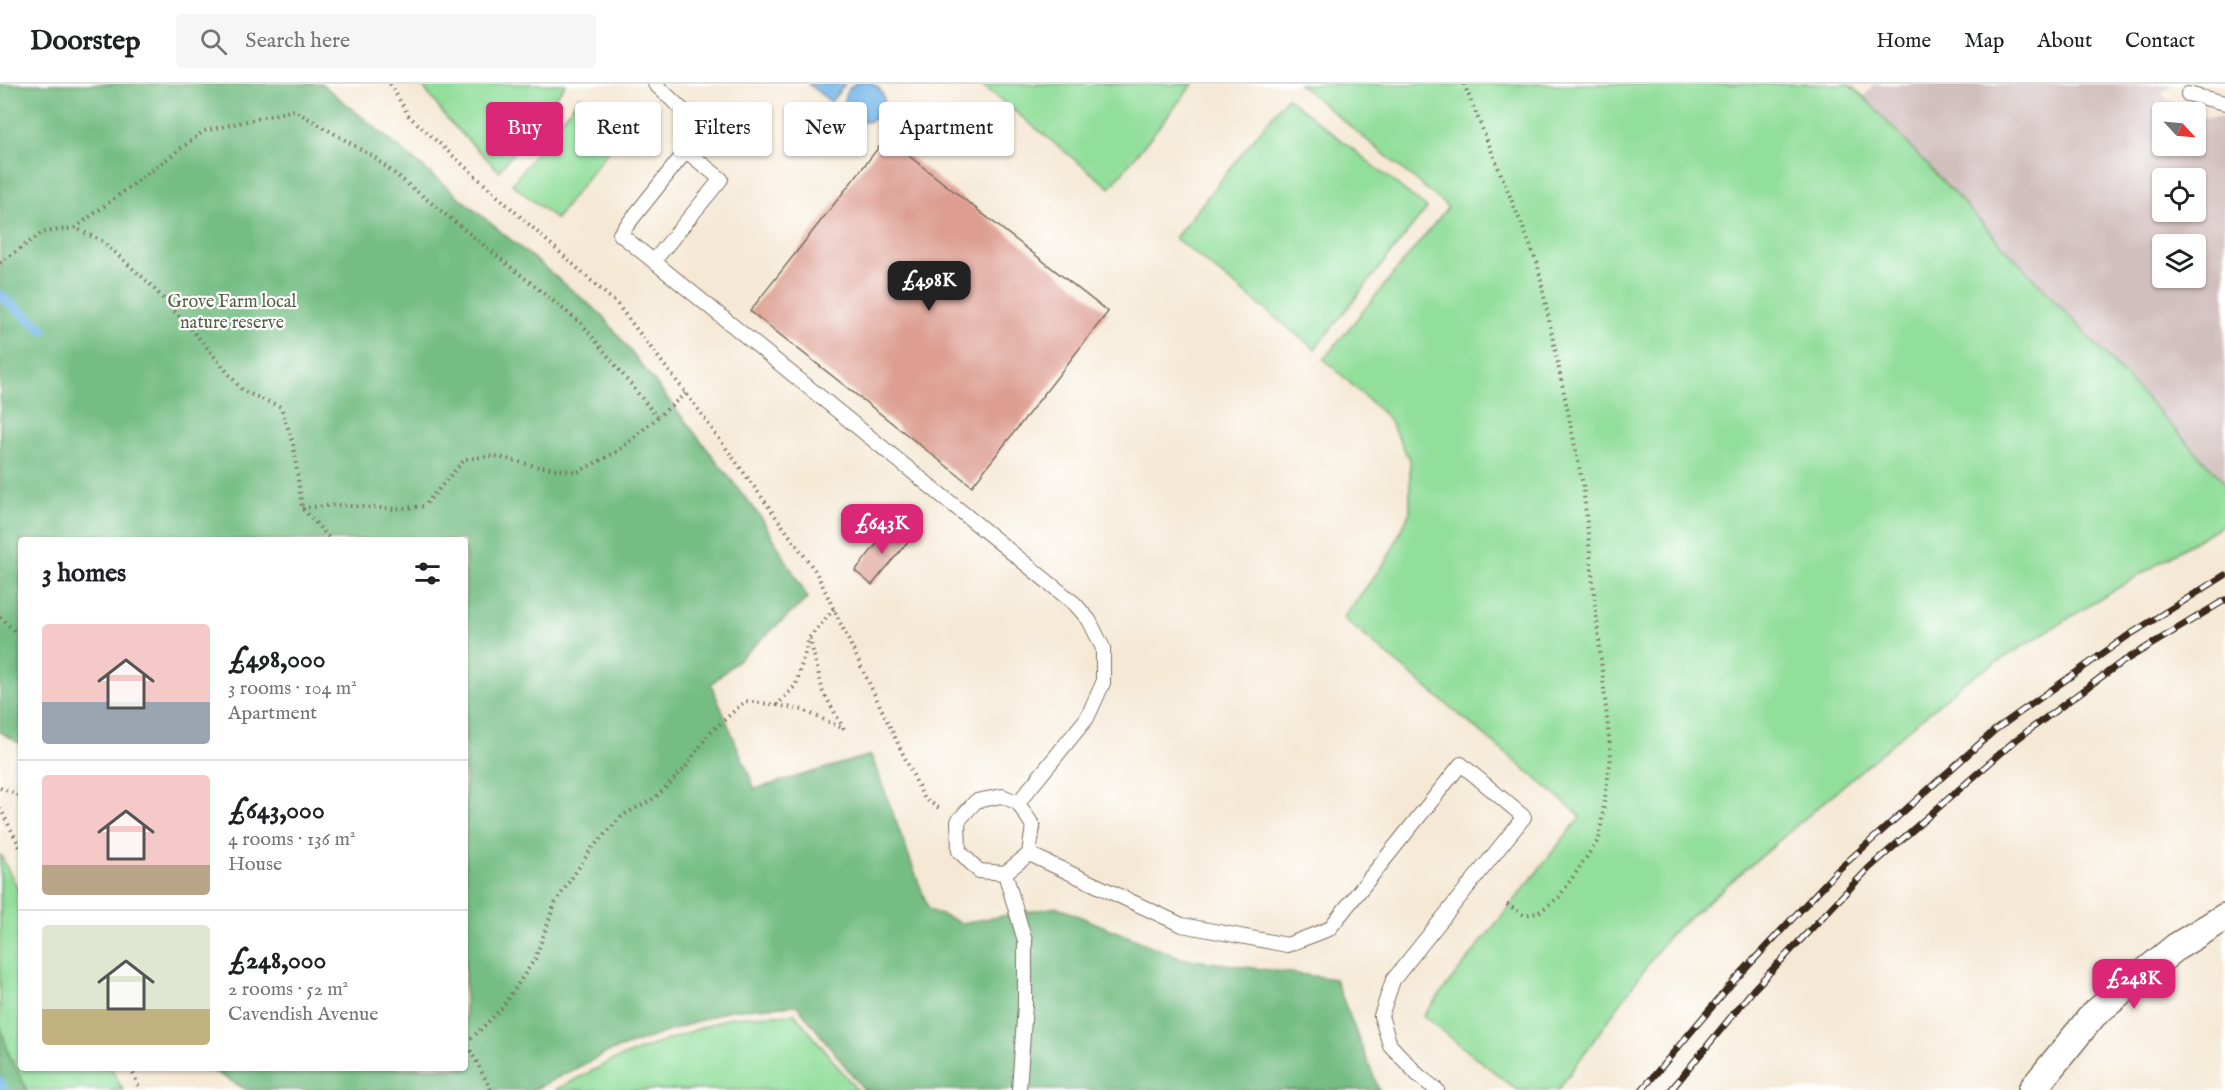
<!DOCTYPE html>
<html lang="en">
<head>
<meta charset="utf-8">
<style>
	:root { --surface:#fff; --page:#f6f6f6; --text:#202124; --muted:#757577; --line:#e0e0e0; --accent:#db2777 }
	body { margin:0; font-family:"IM FELL English",serif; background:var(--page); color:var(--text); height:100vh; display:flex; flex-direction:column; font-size:22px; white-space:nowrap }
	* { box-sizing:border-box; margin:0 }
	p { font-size:20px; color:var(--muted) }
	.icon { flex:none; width:33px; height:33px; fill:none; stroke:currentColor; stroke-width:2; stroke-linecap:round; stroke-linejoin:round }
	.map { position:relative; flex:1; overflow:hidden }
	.panel { position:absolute; left:18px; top:453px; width:450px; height:534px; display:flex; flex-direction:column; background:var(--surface); border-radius:6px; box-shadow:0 2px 4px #0004 }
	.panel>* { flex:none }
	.hud { position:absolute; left:486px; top:18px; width:570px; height:54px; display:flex; gap:12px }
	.needle { width:39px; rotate:116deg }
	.fabs { position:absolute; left:2152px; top:18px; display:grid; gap:12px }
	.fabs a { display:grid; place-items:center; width:54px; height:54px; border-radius:6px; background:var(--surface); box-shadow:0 2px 4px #0004; font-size:30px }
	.price { position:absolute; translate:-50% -51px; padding:0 14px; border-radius:12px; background:var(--accent); color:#fff; font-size:20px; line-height:39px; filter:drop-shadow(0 2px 3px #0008) }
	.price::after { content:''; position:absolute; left:50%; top:36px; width:18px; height:14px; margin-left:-9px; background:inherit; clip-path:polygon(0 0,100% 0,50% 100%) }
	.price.active { background:#222; color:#fff }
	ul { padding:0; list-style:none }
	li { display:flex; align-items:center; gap:18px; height:150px; padding:0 24px }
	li+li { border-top:2px solid var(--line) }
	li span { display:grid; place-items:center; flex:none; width:168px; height:120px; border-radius:6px; color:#555 }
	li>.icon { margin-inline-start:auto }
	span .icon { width:72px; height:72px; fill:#fffc; stroke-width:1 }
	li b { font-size:26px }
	h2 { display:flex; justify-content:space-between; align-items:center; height:72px; padding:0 24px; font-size:26px }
	.pill { padding:0 21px; border-radius:6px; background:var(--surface); box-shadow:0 2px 4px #0004; font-size:21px; line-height:54px }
	.pill.active { background:var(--accent); color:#fff }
	header { display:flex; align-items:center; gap:36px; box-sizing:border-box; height:84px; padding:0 30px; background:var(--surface); border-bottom:2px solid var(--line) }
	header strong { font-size:28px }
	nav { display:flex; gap:33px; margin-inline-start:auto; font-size:21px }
	.search { width:420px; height:54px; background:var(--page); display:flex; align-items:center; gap:15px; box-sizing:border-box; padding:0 21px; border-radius:6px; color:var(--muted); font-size:22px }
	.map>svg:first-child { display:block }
	.industrial { fill:#d1bfbe; fill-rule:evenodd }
	.green { fill:#92de9b; stroke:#66845c; stroke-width:1.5 }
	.forest { fill:#75bd83; stroke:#587450; stroke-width:1.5 }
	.water { fill:#73b6e9; stroke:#577084; stroke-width:1.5 }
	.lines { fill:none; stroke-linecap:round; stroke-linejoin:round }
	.stream { stroke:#73b6e9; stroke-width:10 }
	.building { fill:#dd9e91 }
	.service-casing { stroke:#7c6d5e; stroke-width:16 }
	.minor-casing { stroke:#7c6d5e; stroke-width:30 }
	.path { stroke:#7c6d5e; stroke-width:4; stroke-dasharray:1.5 4.5; stroke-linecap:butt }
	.service { stroke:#fff; stroke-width:14 }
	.minor { stroke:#fff; stroke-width:27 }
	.rail-casing { stroke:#3b2a1e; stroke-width:7 }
	.rail { stroke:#fff; stroke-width:4.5; stroke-dasharray:14; stroke-linecap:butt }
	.labels { text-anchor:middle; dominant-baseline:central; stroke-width:4.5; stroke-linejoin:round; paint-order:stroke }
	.park-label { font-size:18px; fill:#556044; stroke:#fff }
</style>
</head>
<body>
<header>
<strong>Doorstep</strong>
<div class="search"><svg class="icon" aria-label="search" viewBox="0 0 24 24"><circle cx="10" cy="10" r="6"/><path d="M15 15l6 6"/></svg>Search here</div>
<nav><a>Home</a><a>Map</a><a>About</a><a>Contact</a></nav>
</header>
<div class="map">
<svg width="2225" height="1006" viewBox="0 0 2225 1006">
	<rect width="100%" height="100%" fill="#fff"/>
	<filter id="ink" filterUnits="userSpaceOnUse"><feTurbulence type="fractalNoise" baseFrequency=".0167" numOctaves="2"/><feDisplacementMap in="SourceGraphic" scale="12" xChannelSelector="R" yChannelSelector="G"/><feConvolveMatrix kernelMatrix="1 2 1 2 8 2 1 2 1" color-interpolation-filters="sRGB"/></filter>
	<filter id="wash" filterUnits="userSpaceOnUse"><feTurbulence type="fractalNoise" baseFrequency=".008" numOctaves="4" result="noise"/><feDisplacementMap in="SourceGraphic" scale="24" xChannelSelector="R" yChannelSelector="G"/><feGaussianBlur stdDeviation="1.35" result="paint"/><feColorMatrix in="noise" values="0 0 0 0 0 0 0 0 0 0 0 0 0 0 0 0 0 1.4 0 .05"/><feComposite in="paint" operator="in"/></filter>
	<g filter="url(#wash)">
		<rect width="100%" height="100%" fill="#f5e9d5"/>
		<path class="industrial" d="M1874,0H2173L2161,10L2185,28H2163V62H2196V34L2221,33L2225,36V399L1864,13ZM2163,94H2196V128H2163ZM2163,160H2196V194H2163Z"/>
		<g class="green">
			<polygon points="421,0 566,0 499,87 448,36"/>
			<polygon points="981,0 1193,0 1110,104"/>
			<polygon points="1299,0 1848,0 1864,13 2225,399 2225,439 1964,598 1669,851 1558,1006 1517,1006 1423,932 1581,732 1343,534 1386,477 1410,428 1410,377 1388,334 1324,275 1448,123"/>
			<polygon points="580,12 624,46 556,135 512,100"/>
			<polygon points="1287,13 1427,124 1315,265 1175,154"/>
			<polygon points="0,770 21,811 21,984 111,984 123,1006 27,1006 10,974 0,942"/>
			<polygon points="795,930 857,1006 555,1006 613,976 731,933"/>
		</g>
		<g class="forest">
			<polygon points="0,0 322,0 602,231 762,435 808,514 711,600 755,705 871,671 929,826 961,839 1057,823 1180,874 1335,895 1379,1006 864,1006 797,921 730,926 606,969 533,1006 247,1006 208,984 465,984 465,456 21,456 21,660 0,648"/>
			<polygon points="0,942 10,974 27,1006 0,1006"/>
		</g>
		<g class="water">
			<circle cx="864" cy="18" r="20"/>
			<polygon points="808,0 845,0 831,18"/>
		</g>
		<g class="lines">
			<g class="stream">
				<polyline points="0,211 44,246"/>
				<polyline points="0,998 4,1006"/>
			</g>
		</g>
		<g id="blocks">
			<g class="building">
				<polygon points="886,54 1108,228 972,402 750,227"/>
				<polygon points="892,441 910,455 872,501 855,487"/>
			</g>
		</g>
	</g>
	<g filter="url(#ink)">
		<use href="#blocks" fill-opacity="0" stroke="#7c6d5e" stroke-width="1.5"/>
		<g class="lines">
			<g class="service-casing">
				<g id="service">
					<polyline points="655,0 688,31"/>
					<polyline points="2188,10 2225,19"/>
					<polyline points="654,177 721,95 686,67 620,150 1075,520 1089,536 1103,564 1103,599 1087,634 1018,719"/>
					<polygon points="1002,712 1018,719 1033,742 1029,770 1005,789 979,787 959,767 958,737 976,717"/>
					<polyline points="1029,770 1182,841 1287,861 1329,845 1461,680 1524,733 1393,896 1381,932 1390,961 1419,992 1437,1006"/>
					<polyline points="1005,789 1025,857 1025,921 1019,1006"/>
				</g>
			</g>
			<g class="minor-casing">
				<polyline id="minor" points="2032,1006 2093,931 2176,863 2225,833"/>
			</g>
			<g class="path">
				<polyline points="390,0 409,32 617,220 686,309 816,488 924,714 940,725"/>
				<polyline points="1464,0 1537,178 1583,401 1611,673 1599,755 1559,813 1538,829 1524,831 1503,818"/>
				<polyline points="75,144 204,47 294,26 374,73 583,241 657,333"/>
				<polyline points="0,179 43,148 75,144 102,157 148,198 200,255 243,307 281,323 293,359 302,424 331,456"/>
				<polyline points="302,424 337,421 395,425 424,422 465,375 495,372 535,382 578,388 618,367 686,309"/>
				<polyline points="0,533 21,553"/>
				<polyline points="777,621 803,626 844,645 823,608 810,555"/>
				<polyline points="0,704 21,712"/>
				<polyline points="0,724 21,765"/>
				<polyline points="465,956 491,1006"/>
				<polyline points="467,959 501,925 535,875 555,819 592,764 623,731 655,714 685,684 708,651 745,617 777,621 796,601 809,554 834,525"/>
				<polyline points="131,984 140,1006"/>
			</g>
			<use href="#service" class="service"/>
			<use href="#minor" class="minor"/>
			<g class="rail-casing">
				<g id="rail">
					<polyline points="1642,1006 1732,899 1838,786 1995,646 2126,553 2225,491"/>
					<polyline points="1671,1006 1754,905 1869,784 2017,655 2119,580 2225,516"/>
				</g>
			</g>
			<use href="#rail" class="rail"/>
		</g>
	</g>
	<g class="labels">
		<g class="park-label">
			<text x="232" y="218">Grove Farm local<tspan x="232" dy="21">nature reserve</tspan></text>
		</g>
	</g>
</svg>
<div class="fabs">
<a><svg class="needle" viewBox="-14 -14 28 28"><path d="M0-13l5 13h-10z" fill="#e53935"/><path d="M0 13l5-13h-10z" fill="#757577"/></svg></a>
<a><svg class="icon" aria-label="locate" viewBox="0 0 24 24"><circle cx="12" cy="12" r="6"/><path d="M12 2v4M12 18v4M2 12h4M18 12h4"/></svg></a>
<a><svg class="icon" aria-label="layers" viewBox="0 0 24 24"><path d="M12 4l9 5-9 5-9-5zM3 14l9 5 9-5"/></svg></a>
</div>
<b class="price active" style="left:929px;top:228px">£498K</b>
<b class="price" style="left:882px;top:471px">£643K</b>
<b class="price" style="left:2134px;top:926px">£248K</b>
<div class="hud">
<a class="pill active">Buy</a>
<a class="pill">Rent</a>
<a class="pill">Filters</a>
<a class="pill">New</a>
<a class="pill">Apartment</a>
</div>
<section class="panel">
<h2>3 homes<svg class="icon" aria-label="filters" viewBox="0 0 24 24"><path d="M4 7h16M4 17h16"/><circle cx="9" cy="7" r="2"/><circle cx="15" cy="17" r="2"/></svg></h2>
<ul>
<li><span style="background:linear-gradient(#f6c9c9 65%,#9aa5b1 0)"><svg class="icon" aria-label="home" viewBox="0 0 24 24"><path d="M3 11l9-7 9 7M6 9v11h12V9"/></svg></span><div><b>£498,000</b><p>3 rooms · 104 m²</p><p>Apartment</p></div></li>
<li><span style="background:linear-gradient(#f6c9c9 75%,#b9a48a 0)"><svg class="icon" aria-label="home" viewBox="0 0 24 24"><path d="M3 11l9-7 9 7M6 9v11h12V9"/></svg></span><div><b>£643,000</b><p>4 rooms · 136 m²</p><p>House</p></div></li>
<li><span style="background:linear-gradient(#dfe7d0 70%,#c2b280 0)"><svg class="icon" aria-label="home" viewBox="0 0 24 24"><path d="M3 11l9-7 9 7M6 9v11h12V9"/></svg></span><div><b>£248,000</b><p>2 rooms · 52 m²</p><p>Cavendish Avenue</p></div></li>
</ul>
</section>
</div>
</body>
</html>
